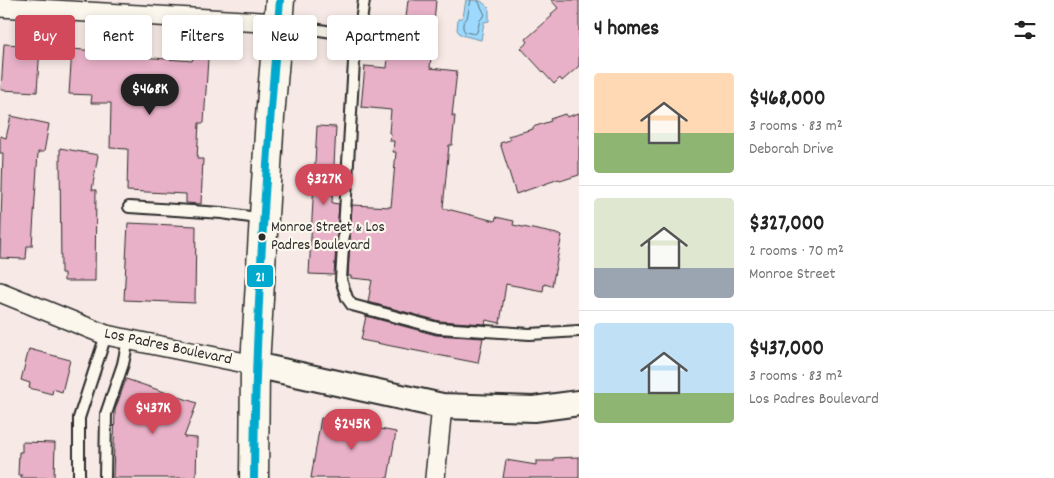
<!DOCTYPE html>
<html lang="en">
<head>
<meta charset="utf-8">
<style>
	:root { --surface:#fff; --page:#f2f2f2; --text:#222; --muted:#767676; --line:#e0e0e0; --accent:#d1495b }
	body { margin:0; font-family:Dekko,sans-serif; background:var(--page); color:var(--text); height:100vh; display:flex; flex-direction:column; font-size:19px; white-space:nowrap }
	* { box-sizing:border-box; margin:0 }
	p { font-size:16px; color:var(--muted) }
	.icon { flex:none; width:28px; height:28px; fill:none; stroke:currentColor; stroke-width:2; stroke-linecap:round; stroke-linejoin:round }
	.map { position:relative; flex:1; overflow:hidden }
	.sheet { display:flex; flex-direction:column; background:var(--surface); width:475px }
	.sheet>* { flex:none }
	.banner { position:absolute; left:15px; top:15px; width:475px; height:45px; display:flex; gap:10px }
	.price { position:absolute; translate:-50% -42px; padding:0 11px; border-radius:18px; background:var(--accent); color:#fff; font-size:16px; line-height:32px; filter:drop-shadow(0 1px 2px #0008) }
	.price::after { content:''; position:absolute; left:50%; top:30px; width:15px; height:11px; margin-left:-8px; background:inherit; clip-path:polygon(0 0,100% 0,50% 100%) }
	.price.on { background:#222; color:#fff }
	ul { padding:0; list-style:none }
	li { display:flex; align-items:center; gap:15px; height:125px; padding:0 15px }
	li+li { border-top:1px solid var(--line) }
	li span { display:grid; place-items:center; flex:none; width:140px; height:100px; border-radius:5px; color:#555 }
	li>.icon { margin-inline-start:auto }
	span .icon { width:60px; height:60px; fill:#fffc; stroke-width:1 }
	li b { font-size:21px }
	h2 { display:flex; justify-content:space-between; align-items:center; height:60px; padding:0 15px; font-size:21px }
	.pill { padding:0 18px; border-radius:5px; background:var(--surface); box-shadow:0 2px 8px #0003; font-size:18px; line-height:45px }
	.pill.on { background:var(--accent); color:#fff }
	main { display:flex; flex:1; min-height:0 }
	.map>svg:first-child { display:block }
	.water { fill:#9cd9fd; stroke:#6f93a9 }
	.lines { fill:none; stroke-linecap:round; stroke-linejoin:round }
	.shore { stroke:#58717f; stroke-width:1 }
	.building { fill:#e8b1c7; stroke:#2b2b2b }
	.service-casing { stroke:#2b2b2b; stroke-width:14 }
	.minor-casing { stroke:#2b2b2b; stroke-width:22 }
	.tertiary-casing { stroke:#2b2b2b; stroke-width:28 }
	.secondary-casing { stroke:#2b2b2b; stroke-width:31 }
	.service { stroke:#fbf7ec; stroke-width:10 }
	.minor { stroke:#fbf7ec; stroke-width:19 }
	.tertiary { stroke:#fbf7ec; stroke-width:24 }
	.secondary { stroke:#fbf7ec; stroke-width:28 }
	.bus-1-casing { stroke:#fbf7ec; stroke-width:11 }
	.bus-1 { stroke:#00a9ce; stroke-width:8 }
	.bus-dot { fill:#2b2b2b; stroke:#fbf7ec; stroke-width:2 }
	.labels { text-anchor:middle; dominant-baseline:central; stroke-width:4.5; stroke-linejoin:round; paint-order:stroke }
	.bus-label { font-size:15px; fill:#2b2b2b; stroke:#fbf7ec; text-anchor:start }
	.street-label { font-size:16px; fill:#2b2b2b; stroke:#fbf7ec }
	.line-badge { stroke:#fbf7ec; stroke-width:2 }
	.badge-label { font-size:14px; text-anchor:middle; font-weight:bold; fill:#fff }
</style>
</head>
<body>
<main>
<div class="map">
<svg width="579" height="478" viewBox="0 0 579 478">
	<rect width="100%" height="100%" fill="#f7e9e5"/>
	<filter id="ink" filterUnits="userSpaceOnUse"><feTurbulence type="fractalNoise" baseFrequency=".02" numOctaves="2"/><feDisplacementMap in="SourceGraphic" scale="10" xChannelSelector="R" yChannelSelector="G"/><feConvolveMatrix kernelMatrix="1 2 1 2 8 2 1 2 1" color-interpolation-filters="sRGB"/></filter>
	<g filter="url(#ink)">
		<polygon class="water" points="466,0 481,1 489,8 489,21 484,22 481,40 461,35 457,30 458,19 463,17"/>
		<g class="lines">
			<polyline class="shore" points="471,0 467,18 463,23 463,28 465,32 475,34 477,32 480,20 485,15 478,0"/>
		</g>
		<g class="building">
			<polygon points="408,0 436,0 430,68 457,71 452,116 455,116 452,145 449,145 443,208 495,221 496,217 514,221 513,225 562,235 552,286 544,284 543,291 506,284 500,323 486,320 485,324 439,321 368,302 372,280 351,278 351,276 348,276 352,205 391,207 396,152 393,152 394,141 390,141 391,133 389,133 391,110 361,107 365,66 387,68 391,24 405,26"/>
			<polygon points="551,0 579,0 579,66 562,81 560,78 554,84 521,48 528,42 526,39 552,16 551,14 558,8"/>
			<polygon points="4,44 40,46 37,92 1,90"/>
			<polygon points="72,49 108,52 108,55 154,58 192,61 193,58 208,58 204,123 199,123 197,159 203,159 201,204 186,203 186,194 127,191 128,149 110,148 111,103 91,103 92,95 69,94"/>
			<polygon points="579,113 579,175 560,181 559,179 516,194 500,143 510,140 508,136 533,129 533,127 551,121 550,119 565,114 567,117"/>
			<polygon points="11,116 49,124 44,152 38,152 32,246 27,246 26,259 0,258 3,153 0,153 0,136 6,138"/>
			<polygon points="317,126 336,127 332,203 339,204 334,275 309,274"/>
			<polygon points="60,148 98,155 92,190 96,190 95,281 64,281 64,273 61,273"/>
			<polygon points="128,223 196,226 195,303 124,300"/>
			<polygon points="366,316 436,335 483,338 478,363 361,340"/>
			<polygon points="29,349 70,360 62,392 53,389 52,394 29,388 30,383 21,380"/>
			<polygon points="126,379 197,403 184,437 197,438 196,478 113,478 115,410"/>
			<polygon points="321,418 396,432 388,478 311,478"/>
			<polygon points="22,442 55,443 54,478 21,478 22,475 18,475 19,452 22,452"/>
			<polygon points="579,457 579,478 503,478 506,460 536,465 536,461 554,461 554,458"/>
		</g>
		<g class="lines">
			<g class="service-casing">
				<g id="service">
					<polyline points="280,24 359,36 364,0"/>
					<polyline points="359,36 354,62 341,280 347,298 352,305 438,328 530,334 579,331"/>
					<polyline points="129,207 222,213 264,219"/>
					<polyline points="79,478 79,418 106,335"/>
					<polyline points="105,478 106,414 123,364 128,340"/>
				</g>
			</g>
			<g class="minor-casing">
				<g id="minor">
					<polyline points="0,7 278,23"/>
					<polyline points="0,292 106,335 255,365"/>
					<polyline points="435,478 442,406"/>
				</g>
			</g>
			<g class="tertiary-casing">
				<polyline id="tertiary" points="255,365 442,406 534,409 579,403"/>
			</g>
			<g class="secondary-casing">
				<polyline id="secondary" points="254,478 255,365 270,117 280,0"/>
			</g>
			<use href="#service" class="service"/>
			<use href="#minor" class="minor"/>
			<use href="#tertiary" class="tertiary"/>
			<use href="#secondary" class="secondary"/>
			<g class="bus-1-casing">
				<path id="bus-1" d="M254,478C255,318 266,159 280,0"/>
			</g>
			<use href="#bus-1" class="bus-1"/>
		</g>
	</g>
	<circle class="bus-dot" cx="262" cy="237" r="4.5"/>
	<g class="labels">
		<g class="bus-label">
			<text x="271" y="228">Monroe Street &amp; Los<tspan x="271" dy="18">Padres Boulevard</tspan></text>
		</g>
		<g class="street-label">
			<text transform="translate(168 347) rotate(12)">Los Padres Boulevard</text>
		</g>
	</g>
	<rect class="line-badge" x="246" y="264" width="28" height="24" rx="5" fill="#00a9ce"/>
	<g class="badge-label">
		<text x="260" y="281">21</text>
	</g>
</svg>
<b class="price on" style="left:150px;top:116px">$468K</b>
<b class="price" style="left:324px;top:206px">$327K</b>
<b class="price" style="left:153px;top:435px">$437K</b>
<b class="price" style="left:352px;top:451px">$245K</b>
<div class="banner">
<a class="pill on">Buy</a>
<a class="pill">Rent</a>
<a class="pill">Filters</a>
<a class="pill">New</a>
<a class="pill">Apartment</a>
</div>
</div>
<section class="sheet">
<h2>4 homes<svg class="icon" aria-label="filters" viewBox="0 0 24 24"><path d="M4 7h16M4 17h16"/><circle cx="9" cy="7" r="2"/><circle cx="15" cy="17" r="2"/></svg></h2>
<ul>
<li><span style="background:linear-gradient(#ffd9b3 60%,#8fb573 0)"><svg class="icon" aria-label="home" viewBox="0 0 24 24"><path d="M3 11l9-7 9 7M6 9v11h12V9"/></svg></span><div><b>$468,000</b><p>3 rooms · 83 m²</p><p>Deborah Drive</p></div></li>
<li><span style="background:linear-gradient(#dfe7d0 70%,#9aa5b1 0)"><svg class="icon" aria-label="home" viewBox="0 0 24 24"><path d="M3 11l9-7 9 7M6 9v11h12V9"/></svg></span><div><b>$327,000</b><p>2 rooms · 70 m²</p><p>Monroe Street</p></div></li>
<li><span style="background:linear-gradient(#bfe0f5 70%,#8fb573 0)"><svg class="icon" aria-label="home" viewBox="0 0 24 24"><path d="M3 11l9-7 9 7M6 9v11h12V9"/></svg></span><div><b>$437,000</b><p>3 rooms · 83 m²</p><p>Los Padres Boulevard</p></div></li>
</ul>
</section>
</main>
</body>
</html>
